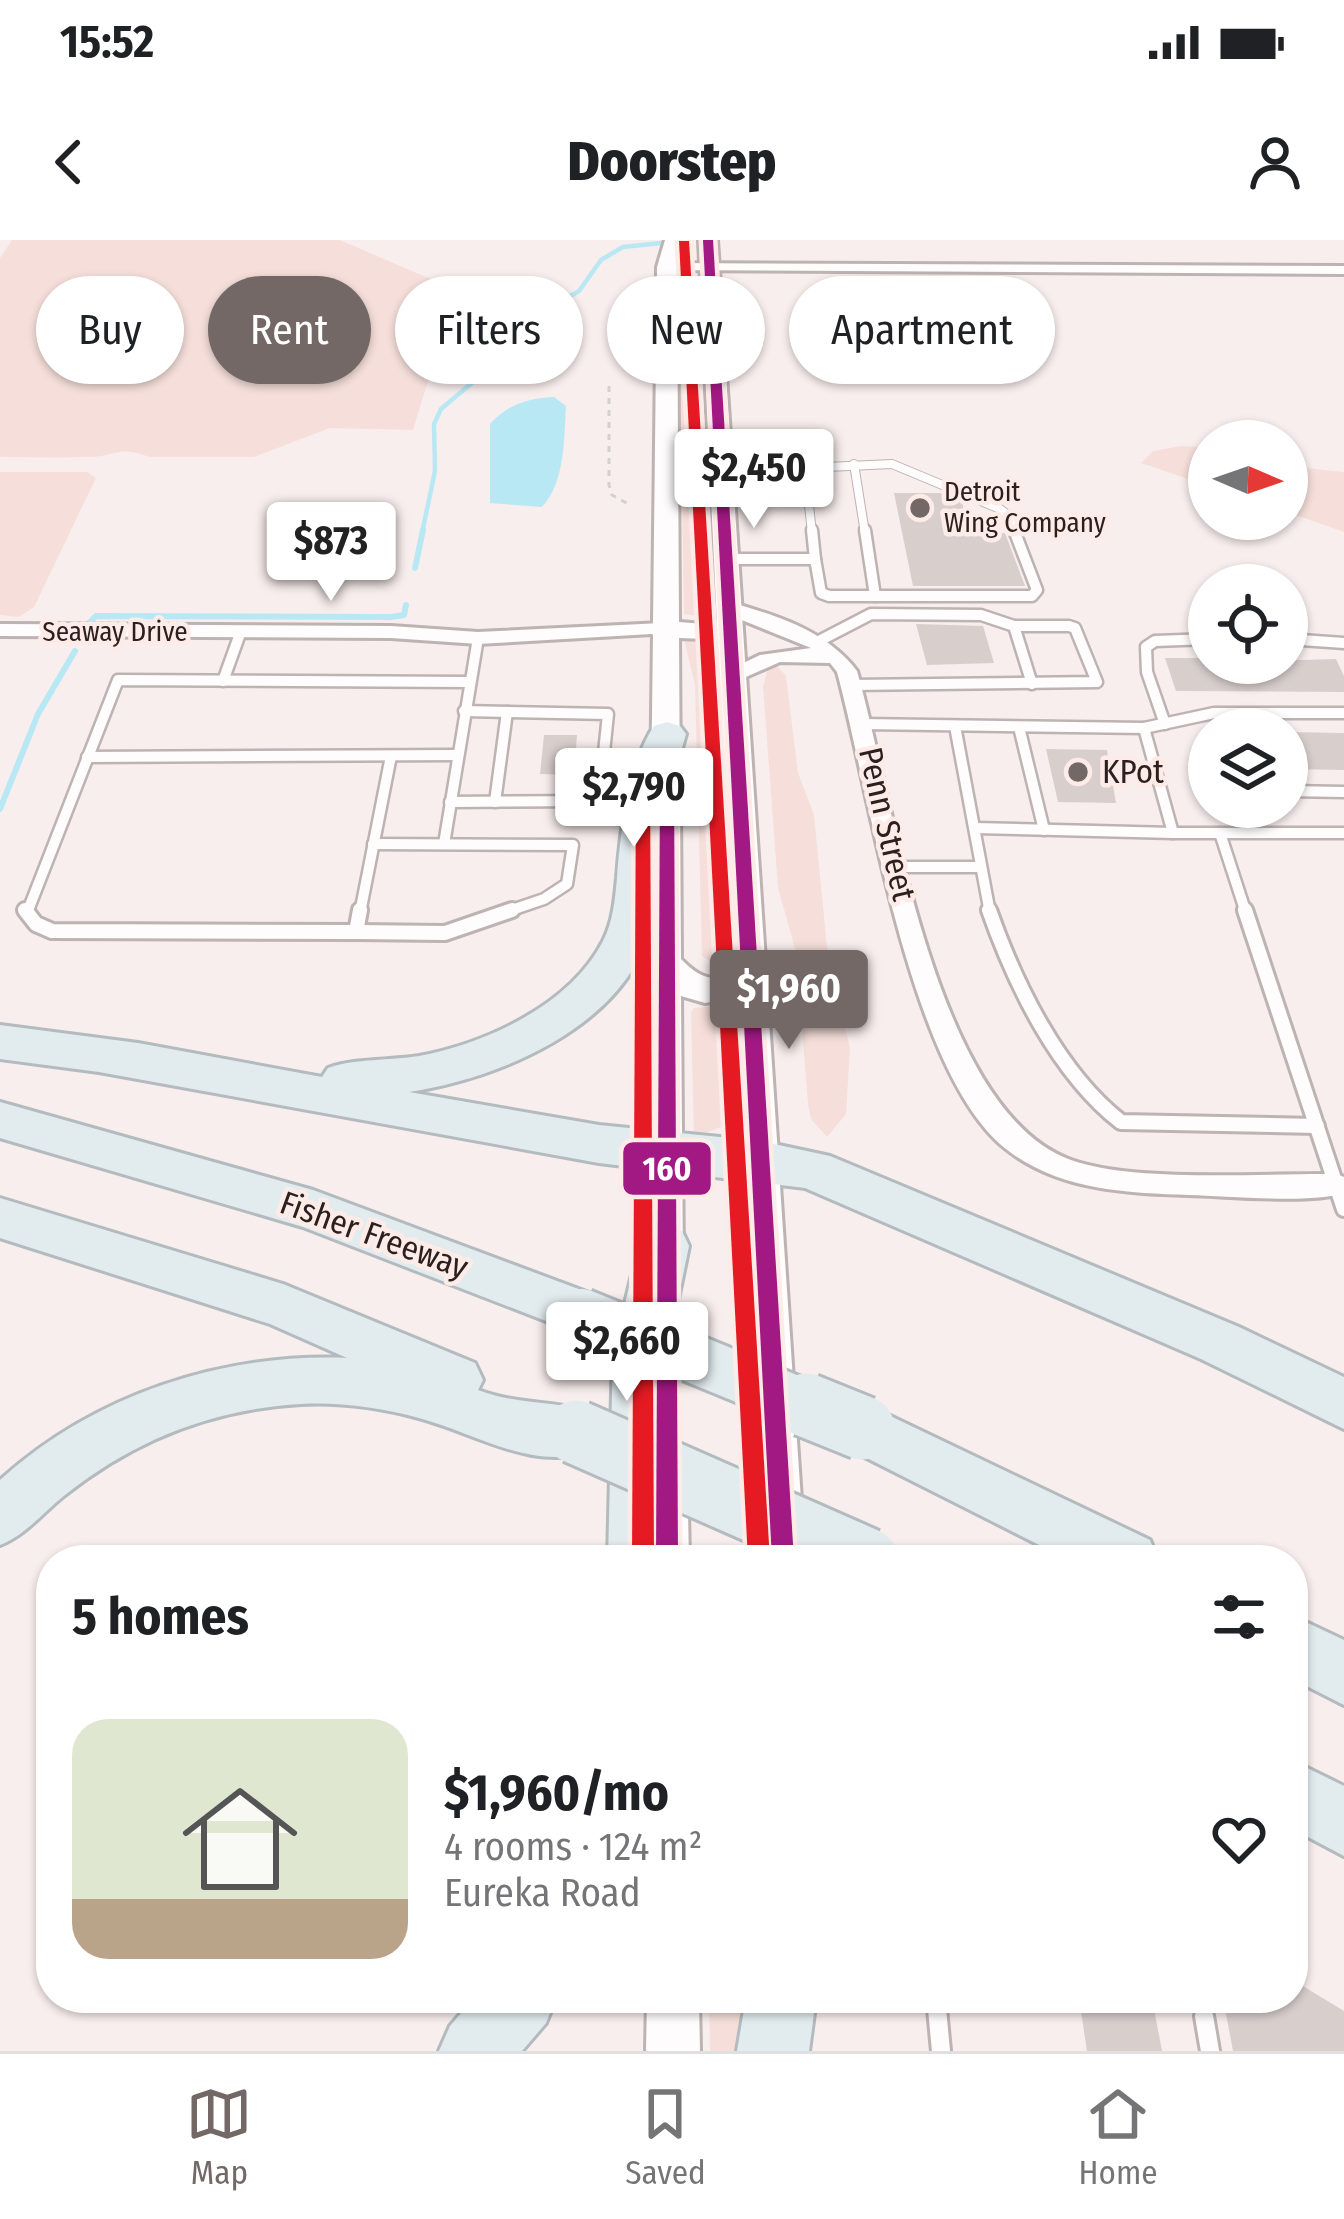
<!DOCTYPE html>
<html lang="en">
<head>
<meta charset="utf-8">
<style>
	:root { --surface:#fff; --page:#f6f6f6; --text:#202124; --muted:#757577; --line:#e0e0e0; --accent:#736866 }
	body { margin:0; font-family:"Fira Sans Condensed",sans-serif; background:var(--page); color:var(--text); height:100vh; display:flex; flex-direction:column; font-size:45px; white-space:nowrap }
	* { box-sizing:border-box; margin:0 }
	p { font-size:39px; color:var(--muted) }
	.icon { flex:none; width:66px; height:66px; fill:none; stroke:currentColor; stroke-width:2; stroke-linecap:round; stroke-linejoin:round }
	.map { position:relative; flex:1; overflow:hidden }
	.details { position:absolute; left:36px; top:1305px; width:1272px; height:468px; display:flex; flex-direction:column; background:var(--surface); border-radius:48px; box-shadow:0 3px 9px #0004 }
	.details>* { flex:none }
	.banner { position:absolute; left:36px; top:36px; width:1272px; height:108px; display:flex; gap:24px }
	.needle { width:78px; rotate:92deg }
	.tools { position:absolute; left:1188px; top:180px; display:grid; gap:24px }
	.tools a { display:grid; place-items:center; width:120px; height:120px; border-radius:50%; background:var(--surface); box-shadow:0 3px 9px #0004; font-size:60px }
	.price { position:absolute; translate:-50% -102px; padding:0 27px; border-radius:12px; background:#fff; color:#222; font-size:39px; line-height:78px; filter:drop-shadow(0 3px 6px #0008) }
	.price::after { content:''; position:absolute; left:50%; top:72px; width:36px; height:27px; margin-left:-18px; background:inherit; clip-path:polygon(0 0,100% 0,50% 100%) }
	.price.on { background:var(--accent); color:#fff }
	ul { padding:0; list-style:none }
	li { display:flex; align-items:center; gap:36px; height:300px; padding:0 36px }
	li span { display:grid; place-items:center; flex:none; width:336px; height:240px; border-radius:36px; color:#555 }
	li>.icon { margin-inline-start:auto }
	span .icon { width:144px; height:144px; fill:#fffc; stroke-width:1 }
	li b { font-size:51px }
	h2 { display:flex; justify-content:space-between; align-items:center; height:144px; padding:0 36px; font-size:51px }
	.chip { padding:0 42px; border-radius:54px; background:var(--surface); box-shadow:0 3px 9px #0004; font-size:42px; line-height:108px }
	.chip.on { background:var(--accent); color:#fff }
	.status { display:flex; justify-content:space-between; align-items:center; height:84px; padding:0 60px; background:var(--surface); direction:ltr }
	.status svg { height:33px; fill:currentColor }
	header { display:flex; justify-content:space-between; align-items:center; height:156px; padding:0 36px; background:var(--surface); font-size:54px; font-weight:800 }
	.tabs { display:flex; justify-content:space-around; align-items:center; height:168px; border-top:3px solid var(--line); background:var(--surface); font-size:33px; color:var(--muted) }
	.tabs a { display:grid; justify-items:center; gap:6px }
	.tabs .on { color:var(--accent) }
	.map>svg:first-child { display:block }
	.green { fill:#f6dfda }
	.water { fill:#b9e8f5 }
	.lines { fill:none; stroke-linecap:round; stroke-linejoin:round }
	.stream-far1 { stroke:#b9e8f5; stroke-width:4.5 }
	.stream { stroke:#b9e8f5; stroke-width:6 }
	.building { fill:#d8cfcd }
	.service-far3-casing { stroke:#bdb3b2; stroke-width:10 }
	.service-far2-casing { stroke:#bdb3b2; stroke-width:15 }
	.service-far1-casing { stroke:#bdb3b2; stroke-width:20 }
	.service-casing { stroke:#bdb3b2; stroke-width:24 }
	.minor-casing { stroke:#bdb3b2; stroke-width:6 }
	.secondary-casing { stroke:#bdb3b2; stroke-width:6 }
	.motorway-casing { stroke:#b4bbbe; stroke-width:6 }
	.path { stroke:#d3d0cf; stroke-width:3; stroke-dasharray:6 6; stroke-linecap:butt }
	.service-far3 { stroke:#fefcfc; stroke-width:8 }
	.service-far2 { stroke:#fefcfc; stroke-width:10 }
	.service-far1 { stroke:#fefcfc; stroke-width:14 }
	.service { stroke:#fefcfc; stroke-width:18 }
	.minor { fill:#fefcfc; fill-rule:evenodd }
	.secondary { fill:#fefcfc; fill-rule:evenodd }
	.motorway { fill:#e2ecef; fill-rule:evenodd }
	.motorway-bridge-far1-casing { stroke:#b4bbbe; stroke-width:54; stroke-linecap:butt }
	.motorway-bridge-casing { stroke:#b4bbbe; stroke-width:69; stroke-linecap:butt }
	.motorway-bridge-far1 { stroke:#e2ecef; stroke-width:48 }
	.motorway-bridge { stroke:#e2ecef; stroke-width:63 }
	.bus-1-casing { stroke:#fdebe8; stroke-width:9 }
	.bus-2-casing { stroke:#fdebe8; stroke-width:9 }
	.bus-1 { fill:#a31984; fill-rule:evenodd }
	.bus-2 { fill:#e51a23; fill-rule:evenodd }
	.poi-dot { fill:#736866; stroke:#fdebe8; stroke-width:4.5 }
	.labels { text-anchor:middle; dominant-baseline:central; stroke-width:9; stroke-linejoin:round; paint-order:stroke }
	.far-poi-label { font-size:27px; fill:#2b201e; stroke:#fdebe8; text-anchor:start }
	.far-street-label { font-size:27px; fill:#2b201e; stroke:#fdebe8 }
	.poi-label { font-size:33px; fill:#2b201e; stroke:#fdebe8; text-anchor:start }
	.street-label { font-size:33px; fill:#2b201e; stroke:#fdebe8 }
	.line-badge { stroke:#fdebe8; stroke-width:4.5 }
	.badge-label { font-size:33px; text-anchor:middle; font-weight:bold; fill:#fff }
</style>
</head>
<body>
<div class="status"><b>15:52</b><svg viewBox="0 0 49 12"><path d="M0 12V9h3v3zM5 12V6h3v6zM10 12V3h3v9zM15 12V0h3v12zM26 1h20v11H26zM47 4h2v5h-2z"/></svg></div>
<header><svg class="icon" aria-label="back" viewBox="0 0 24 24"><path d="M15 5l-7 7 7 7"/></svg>Doorstep<svg class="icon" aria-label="person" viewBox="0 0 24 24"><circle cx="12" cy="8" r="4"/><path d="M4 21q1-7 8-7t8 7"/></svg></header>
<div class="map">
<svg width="1344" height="1811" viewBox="0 0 1344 1811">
	<rect width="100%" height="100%" fill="#f8eeed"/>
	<g class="green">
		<path d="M12,0H340L456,50L413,190L330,188L254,217H150C116,205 120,216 88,217C59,218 29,217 0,217V18Z"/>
		<polygon points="679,122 700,123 705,229 682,224"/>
		<polygon points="1181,206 1209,207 1209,246 1141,223 1153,211"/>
		<polygon points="1287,226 1344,232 1344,292 1287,272"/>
		<polygon points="0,232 87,232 96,238 34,367 19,377 0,375"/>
		<polygon points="688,242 699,246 703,347 714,379 684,374 682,246"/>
		<polygon points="684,399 700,402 705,411 713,625 727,675 730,716 717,726 702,716 695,445"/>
		<polygon points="776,425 786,436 798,533 814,575 828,717 850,808 846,874 827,897 811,879 808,864 796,712 778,648 763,446 768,428"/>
		<polygon points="725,765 732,770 734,825 728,884 694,898 691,773 694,768"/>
		<polygon points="709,1758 743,1758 743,1811 710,1811"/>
	</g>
	<path class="water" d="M554,157L566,166C564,199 565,243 542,267L490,263V184C507,165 528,158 554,157Z"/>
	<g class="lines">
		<polyline class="stream-far1" points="422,293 435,231 434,184 441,169 492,126 505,105 538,75 579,51 601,20 623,7 691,0"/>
		<g class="stream">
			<polyline points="415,328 423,290"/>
			<polyline points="89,383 96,376 391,377 404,375 406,365"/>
			<polyline points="0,569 38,474 75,411"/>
		</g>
	</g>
	<g class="building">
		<polygon points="894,253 940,253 962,262 970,294 1005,293 1025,346 913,346"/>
		<polygon points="916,384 983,386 994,423 927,425"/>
		<polygon points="1165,418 1209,418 1209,423 1336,419 1344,436 1344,452 1176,451"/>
		<polygon points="1287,492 1344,493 1344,530 1287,529"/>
		<polygon points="544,495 577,495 574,535 540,534"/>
		<polygon points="1046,509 1107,510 1116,563 1058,562"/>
		<polygon points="1293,1740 1344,1771 1344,1811 1233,1811 1223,1758 1293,1758"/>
		<polygon points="1079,1758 1152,1758 1162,1811 1087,1811"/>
	</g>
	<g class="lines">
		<g class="service-far3-casing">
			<g id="service-far3">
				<polyline points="854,224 865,293"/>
				<polyline points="812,293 805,228 892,224 1000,269 1009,276 1015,293"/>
			</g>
		</g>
		<g class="service-far2-casing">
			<g id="service-far2">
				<polyline points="812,290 815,319"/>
				<polyline points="865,290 875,356"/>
				<polyline points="726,319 815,319"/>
				<polyline points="815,319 821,353 829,356 1032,356 1037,350 1014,290"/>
				<polyline points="1014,386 1032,444"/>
				<polyline points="1287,399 1344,403"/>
				<polyline points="817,402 871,374 981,375 1014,386 1069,386 1075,388 1097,442 852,445"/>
				<polyline points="223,441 241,391"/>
				<polyline points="863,484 1144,488 1214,473 1344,473"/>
				<polyline points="1165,484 1147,432 1146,407 1155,401 1209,399"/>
				<polyline points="955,486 990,673"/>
				<polyline points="1019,487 1044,590"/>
				<polyline points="1144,488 1173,593 1344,593"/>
				<polyline points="87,517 457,515"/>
				<polyline points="1287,551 1344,552"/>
				<polyline points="450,562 599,561 608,474 464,471"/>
				<polyline points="495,562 507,472"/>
				<polyline points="975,588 1173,593"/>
				<polyline points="1220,593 1246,673"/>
				<polyline points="373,604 573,605 567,644 544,659 503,673"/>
				<polyline points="444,604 478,398"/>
				<polyline points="897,627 981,627"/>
				<polyline points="27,673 118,440 468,442"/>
				<polyline points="360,673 391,516"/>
			</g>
		</g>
		<g class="service-far1-casing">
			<g id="service-far1">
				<polyline points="25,670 36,684 52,691 356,692 360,670"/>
				<path d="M989,670C1015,744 1058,833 1121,882L1317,886"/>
				<polyline points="1245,670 1344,969"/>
				<polyline points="356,692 445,693 512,670"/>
			</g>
		</g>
		<g class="service-casing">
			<g id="service">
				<polyline points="936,1758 941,1811"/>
				<polyline points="1204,1776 1210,1811"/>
			</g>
		</g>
		<g class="minor-casing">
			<g id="minor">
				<polygon points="667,23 1344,26 1344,34 662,30 662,24"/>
				<path d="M729,362C776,375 827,391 857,431C894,559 933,870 1071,920C1135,943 1265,933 1336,934L1344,937V953C1310,964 1227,956 1189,955C1125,953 1058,950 1006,909C909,833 870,552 837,432L830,423L780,422L739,440H725V432L760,415L811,408L722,372L719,368Z"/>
				<polygon points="662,383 669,385 669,393 478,404 391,398 0,396 0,384 391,386 478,392"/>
			</g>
		</g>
		<g class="secondary-casing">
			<g id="secondary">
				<path d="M665,0H683L677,27L679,382L717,385L699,0H717L805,1320H761L734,758L705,763L681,756L683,1034L678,1045L664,1050L650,1045L645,1034L653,395L649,389L653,383L657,27ZM679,398L705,399L718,410L733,734C709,742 699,737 681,719Z"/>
				<polygon points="666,1203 681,1208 687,1222 689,1320 645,1320 645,1222 651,1208"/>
				<polygon points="647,1758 699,1758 700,1811 646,1811"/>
			</g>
		</g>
		<g class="motorway-casing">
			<g id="motorway">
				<path d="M667,482L680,486L686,494C677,526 666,559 661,592C657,625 660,660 650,692C620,788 500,838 409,852L599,885L760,901L830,916L1239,1087L1344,1137V1189L1201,1119L805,948L599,923L99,832L0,819V785L138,803L322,837L328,828C357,818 389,821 419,816C487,803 570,765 603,701C613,682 615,659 617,638C620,595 629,523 654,486Z"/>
				<polygon points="0,862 313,950 600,1057 608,1073 600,1089 582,1095 303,987 0,898"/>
				<path d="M0,958L283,1044L475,1123L483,1140L478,1150C520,1166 559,1160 596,1174L604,1192L596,1210C533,1233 479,1194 419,1178C382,1168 340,1162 301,1164C212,1169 134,1200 65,1255C42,1273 27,1294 0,1305V1240C94,1155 221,1113 347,1118L270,1084L0,998Z"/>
				<polygon points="664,985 682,991 689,1006 667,1113 666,1320 608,1320 613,1113 639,1006 646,991"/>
				<polygon points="863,1163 1150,1300 1158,1320 1069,1320 843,1206 835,1188 843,1170"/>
				<polygon points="1293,1376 1344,1400 1344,1465 1293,1439"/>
				<polygon points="1293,1521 1344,1546 1344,1616 1293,1589"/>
				<polygon points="474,1758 556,1758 546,1783 522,1811 439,1811 450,1786"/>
				<polygon points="746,1758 816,1758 809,1811 737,1811"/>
			</g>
		</g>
		<polyline class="path" points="609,146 609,245 612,255 630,265"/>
		<use href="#service-far3" class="service-far3"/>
		<use href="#service-far2" class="service-far2"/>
		<use href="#service-far1" class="service-far1"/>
		<use href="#service" class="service"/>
		<use href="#minor" class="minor"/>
		<use href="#secondary" class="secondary"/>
		<use href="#motorway" class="motorway"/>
		<g class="motorway-bridge-far1-casing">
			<polyline id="motorway-bridge-far1" points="582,1073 814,1168"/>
		</g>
		<g class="motorway-bridge-casing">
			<g id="motorway-bridge">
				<polyline points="806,1165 863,1188"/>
				<polyline points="576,1192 867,1320"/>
			</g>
		</g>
		<use href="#motorway-bridge-far1" class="motorway-bridge-far1"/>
		<use href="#motorway-bridge" class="motorway-bridge"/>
		<g class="bus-1-casing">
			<g id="bus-1">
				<polygon points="703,0 713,0 794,1320 772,1320"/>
				<polygon points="667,532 674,537 678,1320 656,1320 660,537"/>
			</g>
		</g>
		<g class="bus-2-casing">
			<g id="bus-2">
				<polygon points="679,1 689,1 770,1320 748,1320"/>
				<polygon points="643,532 650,537 654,1320 632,1320 636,537"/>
			</g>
		</g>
		<use href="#bus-1" class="bus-1"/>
		<use href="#bus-2" class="bus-2"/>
	</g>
	<g class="poi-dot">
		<circle cx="920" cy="268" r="12"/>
		<circle cx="1078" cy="532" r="12"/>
	</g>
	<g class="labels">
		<g class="far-poi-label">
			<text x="944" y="252">Detroit<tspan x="944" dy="31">Wing Company</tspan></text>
		</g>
		<g class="far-street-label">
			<text x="115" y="392">Seaway Drive</text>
		</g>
		<g class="poi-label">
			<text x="1102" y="532">KPot</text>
		</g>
		<g class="street-label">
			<text transform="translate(887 584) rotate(77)">Penn Street</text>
			<text transform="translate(374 995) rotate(20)">Fisher Freeway</text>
		</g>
	</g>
	<rect class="line-badge" x="621" y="900" width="92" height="57" rx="12" fill="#a31984"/>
	<g class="badge-label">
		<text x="667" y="940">160</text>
	</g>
</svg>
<div class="tools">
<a><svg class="needle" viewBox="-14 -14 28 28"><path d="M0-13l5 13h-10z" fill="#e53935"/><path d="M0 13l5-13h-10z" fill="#757577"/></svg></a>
<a><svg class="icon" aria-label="locate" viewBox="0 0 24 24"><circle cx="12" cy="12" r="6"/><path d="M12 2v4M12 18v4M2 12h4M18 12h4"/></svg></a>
<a><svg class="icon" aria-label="layers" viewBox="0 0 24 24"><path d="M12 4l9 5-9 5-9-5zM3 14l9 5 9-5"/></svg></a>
</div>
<b class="price" style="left:754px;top:291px">$2,450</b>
<b class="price" style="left:331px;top:364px">$873</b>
<b class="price" style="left:634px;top:610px">$2,790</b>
<b class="price on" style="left:789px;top:812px">$1,960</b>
<b class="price" style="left:627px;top:1164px">$2,660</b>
<div class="banner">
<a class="chip">Buy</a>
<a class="chip on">Rent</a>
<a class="chip">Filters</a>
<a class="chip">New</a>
<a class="chip">Apartment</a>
</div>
<section class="details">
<h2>5 homes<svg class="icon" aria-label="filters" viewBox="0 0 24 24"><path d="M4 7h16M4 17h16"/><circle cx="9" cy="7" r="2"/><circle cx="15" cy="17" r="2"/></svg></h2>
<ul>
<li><span style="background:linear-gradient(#dfe7d0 75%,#b9a48a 0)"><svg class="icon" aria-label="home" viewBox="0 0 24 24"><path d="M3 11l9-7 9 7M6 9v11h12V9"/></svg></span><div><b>$1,960/mo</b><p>4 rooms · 124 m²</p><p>Eureka Road</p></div><svg class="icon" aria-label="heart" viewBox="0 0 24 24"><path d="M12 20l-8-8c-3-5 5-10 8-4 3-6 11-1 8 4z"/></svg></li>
</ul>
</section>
</div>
<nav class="tabs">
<a class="on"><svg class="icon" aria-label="map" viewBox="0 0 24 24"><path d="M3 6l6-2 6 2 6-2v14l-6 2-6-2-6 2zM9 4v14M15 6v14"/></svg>Map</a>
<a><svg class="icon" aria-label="saved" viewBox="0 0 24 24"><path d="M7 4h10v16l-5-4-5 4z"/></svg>Saved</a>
<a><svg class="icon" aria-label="home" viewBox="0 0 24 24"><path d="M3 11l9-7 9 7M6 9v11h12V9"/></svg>Home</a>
</nav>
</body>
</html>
